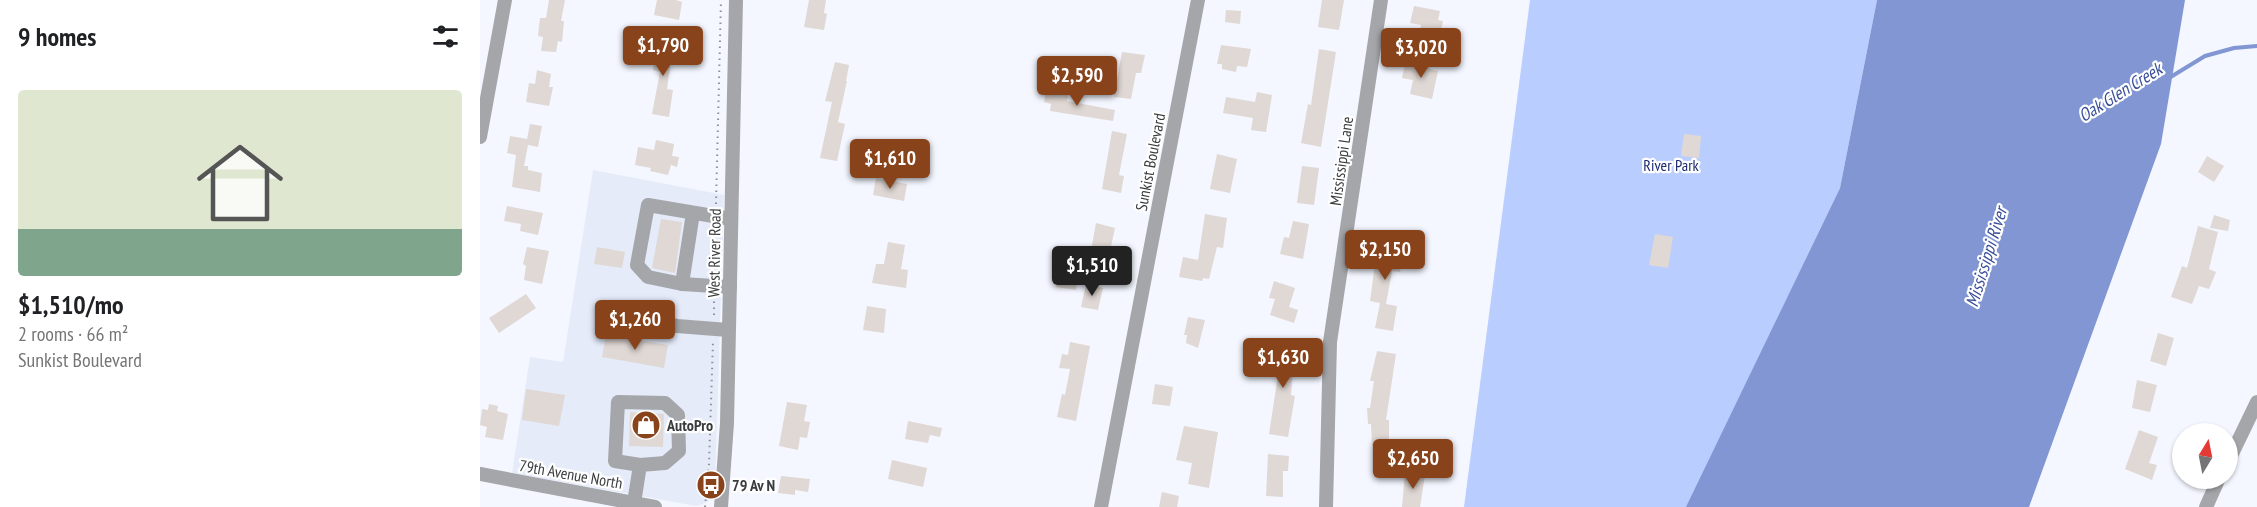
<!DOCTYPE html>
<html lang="en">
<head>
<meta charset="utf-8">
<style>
	:root { --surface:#fff; --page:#f6f6f6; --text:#202124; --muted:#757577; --accent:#88431a }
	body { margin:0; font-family:"PT Sans Narrow",sans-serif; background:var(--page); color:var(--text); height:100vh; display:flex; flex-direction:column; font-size:22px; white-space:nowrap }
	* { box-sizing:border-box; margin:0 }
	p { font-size:20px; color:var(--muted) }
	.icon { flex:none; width:33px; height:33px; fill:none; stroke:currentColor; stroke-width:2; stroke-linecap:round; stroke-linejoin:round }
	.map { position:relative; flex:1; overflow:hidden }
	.drawer { display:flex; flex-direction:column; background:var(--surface); width:480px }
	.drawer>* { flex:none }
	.needle { width:39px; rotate:10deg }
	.fabs { position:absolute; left:1692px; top:423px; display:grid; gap:12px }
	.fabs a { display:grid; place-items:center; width:66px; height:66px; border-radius:50%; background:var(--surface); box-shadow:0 2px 4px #0004; font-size:30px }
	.price { position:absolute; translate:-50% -51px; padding:0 14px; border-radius:6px; background:var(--accent); color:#fff; font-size:20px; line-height:39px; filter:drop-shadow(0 2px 3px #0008) }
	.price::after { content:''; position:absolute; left:50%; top:36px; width:18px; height:14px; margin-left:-9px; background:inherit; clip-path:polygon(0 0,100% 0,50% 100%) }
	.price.current { background:#222; color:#fff }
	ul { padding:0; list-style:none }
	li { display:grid; align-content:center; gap:12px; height:318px; padding:0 18px }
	li span { display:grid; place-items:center; height:186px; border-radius:6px; color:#555 }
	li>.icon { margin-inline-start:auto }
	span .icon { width:108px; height:108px; fill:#fffc; stroke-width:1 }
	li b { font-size:26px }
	h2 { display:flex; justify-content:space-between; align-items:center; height:72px; padding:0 18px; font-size:26px }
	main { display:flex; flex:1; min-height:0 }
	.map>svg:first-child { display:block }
	.built { fill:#e5ebf9 }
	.green { fill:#bacdff }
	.water { fill:#8196d2 }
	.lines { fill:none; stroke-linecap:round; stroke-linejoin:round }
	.stream { stroke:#8196d2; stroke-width:4 }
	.building { fill:#e0d8d4 }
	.path { stroke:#8e9095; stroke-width:2; stroke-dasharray:1.5 4.5; stroke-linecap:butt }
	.minor { stroke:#a4a6a9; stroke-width:14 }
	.labels { text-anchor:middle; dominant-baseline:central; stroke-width:4.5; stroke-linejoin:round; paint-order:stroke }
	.street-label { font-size:16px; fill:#393b3d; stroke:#fff }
	.park-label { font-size:16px; fill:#1c2b71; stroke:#fff }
	.poi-label { font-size:16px; font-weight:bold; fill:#393b3d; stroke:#fff; text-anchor:start }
	.water-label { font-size:18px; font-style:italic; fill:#3a4f99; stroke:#fff }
</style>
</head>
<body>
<main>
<section class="drawer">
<h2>9 homes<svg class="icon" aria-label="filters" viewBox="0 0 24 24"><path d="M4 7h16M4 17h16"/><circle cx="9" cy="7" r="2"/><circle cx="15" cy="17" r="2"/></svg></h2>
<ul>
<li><span style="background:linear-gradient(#dfe7d0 75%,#7fa58c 0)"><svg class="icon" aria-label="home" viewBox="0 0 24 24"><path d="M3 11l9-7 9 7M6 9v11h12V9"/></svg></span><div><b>$1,510/mo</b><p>2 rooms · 66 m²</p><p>Sunkist Boulevard</p></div></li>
</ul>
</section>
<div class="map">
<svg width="1777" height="507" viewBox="0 0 1777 507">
	<rect width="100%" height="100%" fill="#f4f7ff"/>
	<polygon class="built" points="113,170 244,195 235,490 230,500 223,504 216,506 32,473 50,357 83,362"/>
	<polygon class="green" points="1050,0 1397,0 1360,188 1207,507 984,507"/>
	<polygon class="water" points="1397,0 1705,0 1681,144 1549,507 1206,507 1360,188"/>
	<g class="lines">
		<polyline class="stream" points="1689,78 1725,56 1754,48 1777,46"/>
	</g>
	<g class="building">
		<polygon points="69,0 85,0 81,21 84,21 82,42 78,41 76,52 61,51 63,37 58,36 60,18 66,18"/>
		<polygon points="177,0 196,0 202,2 199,20 174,15"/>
		<polygon points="329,0 346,0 344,13 347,14 344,30 324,27"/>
		<polygon points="842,0 864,0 859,30 838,27"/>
		<polygon points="934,6 960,11 958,20 963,21 959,39 955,38 954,47 938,44 941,25 930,23"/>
		<polygon points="746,10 761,11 760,24 745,22"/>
		<polygon points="178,37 194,39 187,89 193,90 189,117 172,114 180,72 173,70"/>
		<polygon points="741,45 771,49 767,67 757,66 756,72 742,69 742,64 737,64"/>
		<polygon points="839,49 856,52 841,147 821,143 828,104 831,105"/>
		<polygon points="642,52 665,55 661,73 656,73 651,99 634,97"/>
		<polygon points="926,60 950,65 949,69 958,71 952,99 930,94 933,80 922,78"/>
		<polygon points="355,62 369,65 366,81 367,81 358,122 365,124 357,161 340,158 352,102 345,101"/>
		<polygon points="57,70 71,74 69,87 73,87 69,106 46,102 49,83 55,84"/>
		<polygon points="566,91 588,94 587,101 635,110 633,121 570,111 571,104 564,102"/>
		<polygon points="777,92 792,95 786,132 771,130 773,118 743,113 746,97 775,102"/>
		<polygon points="50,124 62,126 58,147 48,145 44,166 48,166 48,170 62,173 60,192 32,187 36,155 27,153 30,136 47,139"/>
		<polygon points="632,131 647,134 639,175 644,176 641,193 622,189"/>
		<polygon points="1204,134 1221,136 1219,158 1201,156"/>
		<polygon points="176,140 194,144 192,156 199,157 197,167 191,165 188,175 170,171 171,168 155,165 158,147 174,150"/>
		<polygon points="737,154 757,159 750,193 730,189"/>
		<polygon points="1727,156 1744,166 1734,182 1718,172"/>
		<polygon points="822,166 839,168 834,205 817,203"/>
		<polygon points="396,178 427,184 424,201 393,195"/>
		<polygon points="27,206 63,213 58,235 40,231 41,224 24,221"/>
		<polygon points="725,214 747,218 743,248 737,247 729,279 723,278 722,281 699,277 703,257 718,260"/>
		<polygon points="1734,215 1750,220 1748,231 1730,228"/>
		<polygon points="181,219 202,222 195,273 172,268"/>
		<polygon points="813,221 829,224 823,259 800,254 804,237 809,238"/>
		<polygon points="616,223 635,228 628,260 610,256"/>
		<polygon points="1718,226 1738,232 1729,269 1736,272 1729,289 1719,286 1712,304 1691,297 1702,266 1707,268"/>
		<polygon points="899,234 917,237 914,259 922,260 920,272 912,271 906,304 917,306 913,331 895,328 900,303 890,301"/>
		<polygon points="1175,234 1193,237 1188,268 1169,265"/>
		<polygon points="408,242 425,245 421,269 428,270 426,288 392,283 396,264 404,264"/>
		<polygon points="47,247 69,251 62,284 44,280 46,266 43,264"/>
		<polygon points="117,247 145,252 142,268 114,264"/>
		<polygon points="579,272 598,274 596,290 576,287"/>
		<polygon points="794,281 815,288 809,307 818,310 814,323 790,315 795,299 789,298"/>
		<polygon points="606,284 623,288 618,310 601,307"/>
		<polygon points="46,294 56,308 19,333 9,318"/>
		<polygon points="387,306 406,309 404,333 383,330"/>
		<polygon points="708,317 725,320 718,348 706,343 707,335 704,335"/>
		<polygon points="1678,333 1694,338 1686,366 1670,361"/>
		<polygon points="126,335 188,345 184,368 122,357"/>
		<polygon points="796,339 815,341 811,395 815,396 808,437 789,434 800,362 794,361"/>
		<polygon points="590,342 610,346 596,421 577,417 582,394 585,395 590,369 579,368 582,354 588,355"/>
		<polygon points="897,351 916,354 906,420 909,420 909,446 892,446 891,424 888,424 887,408 890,408 894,381 890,381"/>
		<polygon points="1657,380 1677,385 1670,412 1652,408"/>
		<polygon points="675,384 693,387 690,406 672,404"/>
		<polygon points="46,389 85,395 79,426 42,420"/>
		<polygon points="307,402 327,405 324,421 330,422 327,438 320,437 318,450 299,446"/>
		<polygon points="9,404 18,406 17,411 28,414 23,440 5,437 7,427 0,425 2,409 8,410"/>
		<polygon points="150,412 184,414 183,447 149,446"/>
		<polygon points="428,421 462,428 460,437 450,435 448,443 425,439"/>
		<polygon points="704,426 738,432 729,488 708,484 712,463 696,460"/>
		<polygon points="1659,430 1678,437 1669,463 1677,465 1672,480 1645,469"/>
		<polygon points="788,454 809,456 808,471 803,471 803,497 786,496"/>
		<polygon points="412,460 447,468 443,487 408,479"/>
		<polygon points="925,472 945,475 940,507 922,507"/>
		<polygon points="301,476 330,479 328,492 315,490 315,495 298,493"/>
		<polygon points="682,492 699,496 697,507 679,507"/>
	</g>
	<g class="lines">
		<g class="path">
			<polyline points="236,204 241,0"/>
			<polyline points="235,273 235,228"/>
			<polyline points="234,315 234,300"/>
			<polyline points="225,507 229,464 233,342"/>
		</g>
		<g class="minor">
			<polyline points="0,137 25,0"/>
			<polyline points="202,284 213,213"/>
			<polyline points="250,287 202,284 168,277 157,265 168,205 251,219"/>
			<polyline points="132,314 197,326 248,330"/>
			<polyline points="1748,462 1777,402"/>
			<polyline points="0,474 175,507"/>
			<polyline points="154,503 160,465 185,463 199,451 198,415 185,403 138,402 135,461 160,465"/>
			<polyline points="241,507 247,423 256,0"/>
			<polyline points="621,507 718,0"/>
			<polyline points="846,507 850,342 901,0"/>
			<polyline points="1726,507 1739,478"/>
		</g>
	</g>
	<defs>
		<g id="shop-disc" transform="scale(1.5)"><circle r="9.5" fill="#88431a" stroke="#fff"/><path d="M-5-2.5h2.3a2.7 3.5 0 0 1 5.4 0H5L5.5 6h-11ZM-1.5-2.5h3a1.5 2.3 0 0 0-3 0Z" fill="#fff"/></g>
		<g id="bus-disc" transform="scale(1.5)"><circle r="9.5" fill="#88431a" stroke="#fff"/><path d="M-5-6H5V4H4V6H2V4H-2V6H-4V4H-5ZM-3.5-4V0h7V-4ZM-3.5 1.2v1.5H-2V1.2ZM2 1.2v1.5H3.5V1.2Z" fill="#fff"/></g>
	</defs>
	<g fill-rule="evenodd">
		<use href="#shop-disc" x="166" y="425"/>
		<use href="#bus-disc" x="231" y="485"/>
	</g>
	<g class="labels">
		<g class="street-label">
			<text transform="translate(861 161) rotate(-82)">Mississippi Lane</text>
			<text transform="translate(670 162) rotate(-79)">Sunkist Boulevard</text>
			<text transform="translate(234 253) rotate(-89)">West River Road</text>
			<text transform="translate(91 474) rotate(10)">79th Avenue North</text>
		</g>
		<g class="park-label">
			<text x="1191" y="165">River Park</text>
		</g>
		<g class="poi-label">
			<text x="187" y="425">AutoPro</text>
			<text x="252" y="485">79 Av N</text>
		</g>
		<g class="water-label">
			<text transform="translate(1640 92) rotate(-32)">Oak Glen Creek</text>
			<text transform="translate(1506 257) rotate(-73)">Mississippi River</text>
		</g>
	</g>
</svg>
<div class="fabs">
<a><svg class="needle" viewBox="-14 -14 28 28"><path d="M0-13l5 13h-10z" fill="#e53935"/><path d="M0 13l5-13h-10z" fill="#757577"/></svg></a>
</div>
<b class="price" style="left:183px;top:77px">$1,790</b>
<b class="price" style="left:941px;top:79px">$3,020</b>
<b class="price" style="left:597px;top:107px">$2,590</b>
<b class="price" style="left:410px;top:190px">$1,610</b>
<b class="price" style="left:905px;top:281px">$2,150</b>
<b class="price current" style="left:612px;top:297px">$1,510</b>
<b class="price" style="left:155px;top:351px">$1,260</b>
<b class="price" style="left:803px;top:389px">$1,630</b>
<b class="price" style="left:933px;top:490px">$2,650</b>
</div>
</main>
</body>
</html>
